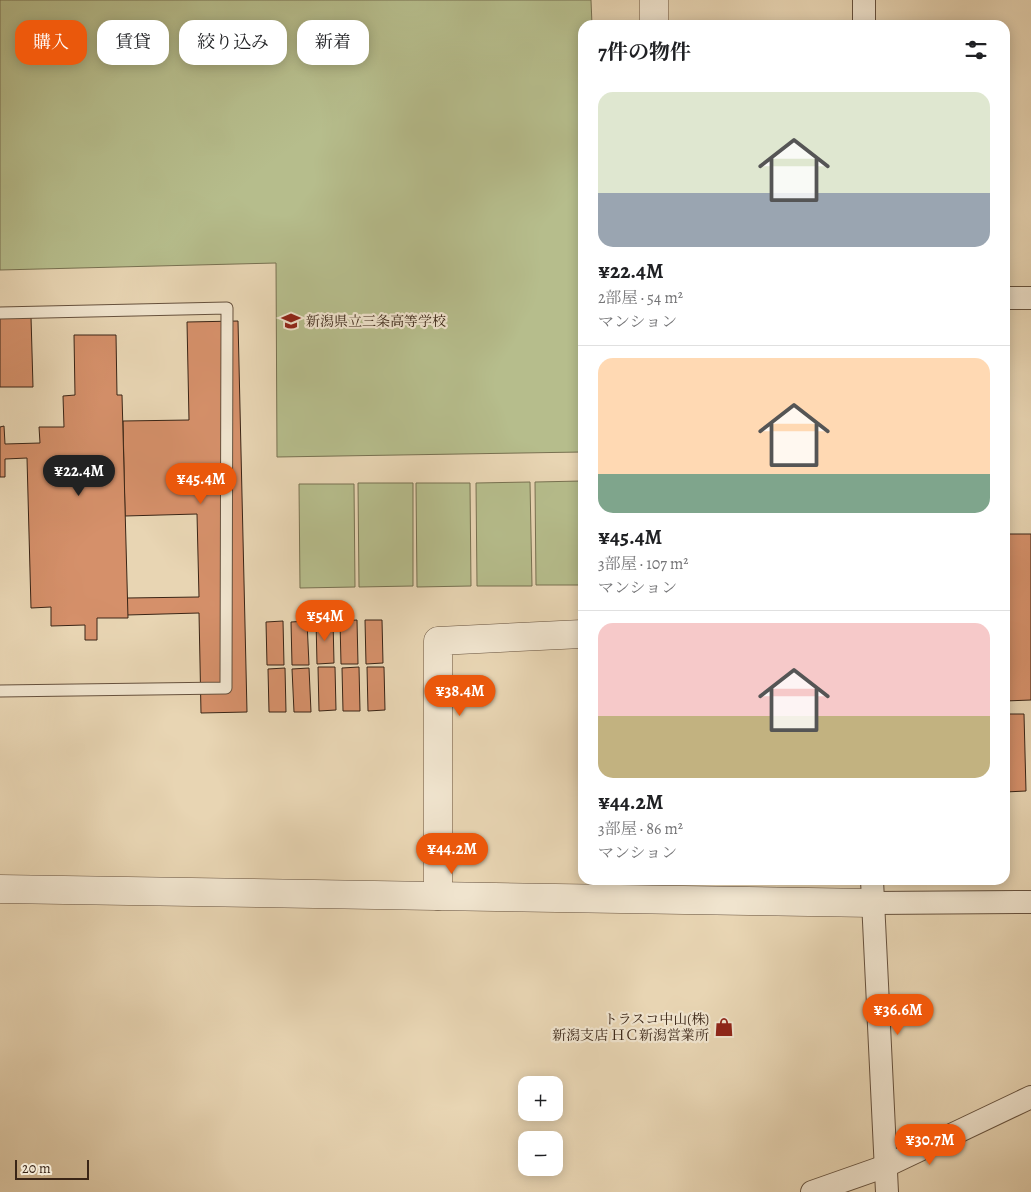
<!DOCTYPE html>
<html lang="ja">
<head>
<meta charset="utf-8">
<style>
	:root { --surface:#fff; --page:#f2f2f2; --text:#202124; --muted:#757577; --line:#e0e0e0; --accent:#ea580c }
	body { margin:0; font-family:Alegreya,"Noto Serif JP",serif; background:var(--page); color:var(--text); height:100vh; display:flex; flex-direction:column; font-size:19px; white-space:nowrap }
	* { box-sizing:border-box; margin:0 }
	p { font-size:16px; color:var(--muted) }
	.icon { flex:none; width:28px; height:28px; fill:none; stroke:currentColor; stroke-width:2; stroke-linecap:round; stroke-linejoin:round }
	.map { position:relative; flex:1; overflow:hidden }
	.panel { position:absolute; left:578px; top:20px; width:432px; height:865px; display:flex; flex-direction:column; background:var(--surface); border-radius:15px; box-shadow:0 2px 12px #0003 }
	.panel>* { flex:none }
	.guide { position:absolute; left:15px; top:20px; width:475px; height:45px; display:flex; gap:10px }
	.buttons { position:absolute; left:518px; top:1076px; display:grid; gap:10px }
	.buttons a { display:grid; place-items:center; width:45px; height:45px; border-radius:10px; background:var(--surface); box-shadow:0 2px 12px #0003; font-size:25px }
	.scale { position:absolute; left:15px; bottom:12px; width:74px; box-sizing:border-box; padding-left:5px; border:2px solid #3a2516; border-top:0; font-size:14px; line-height:18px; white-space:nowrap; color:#3a2516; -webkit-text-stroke:4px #f0e4ce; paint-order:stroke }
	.price { position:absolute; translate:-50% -42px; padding:0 11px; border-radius:18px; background:var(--accent); color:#fff; font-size:16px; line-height:32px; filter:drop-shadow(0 1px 2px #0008) }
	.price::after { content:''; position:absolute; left:50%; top:30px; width:15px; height:11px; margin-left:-8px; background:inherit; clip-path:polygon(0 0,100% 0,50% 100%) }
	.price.selected { background:#222; color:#fff }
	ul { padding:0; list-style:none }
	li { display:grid; align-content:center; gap:10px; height:265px; padding:0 20px }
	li+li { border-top:1px solid var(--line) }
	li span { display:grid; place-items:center; height:155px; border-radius:15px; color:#555 }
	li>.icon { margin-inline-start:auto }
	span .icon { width:90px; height:90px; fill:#fffc; stroke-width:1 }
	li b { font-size:21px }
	h2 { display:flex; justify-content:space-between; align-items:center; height:60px; padding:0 20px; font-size:21px }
	.pill { padding:0 18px; border-radius:15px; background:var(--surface); box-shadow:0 2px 12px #0003; font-size:18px; line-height:45px }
	.pill.selected { background:var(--accent); color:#fff }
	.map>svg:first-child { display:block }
	.green { fill:#b6bd8c; stroke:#787151 }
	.building { fill:#d5906a; stroke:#3a2516 }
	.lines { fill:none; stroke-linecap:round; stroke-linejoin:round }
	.service-casing { stroke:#66513d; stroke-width:13 }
	.minor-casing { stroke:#66513d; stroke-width:24 }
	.tertiary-casing { stroke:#66513d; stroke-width:29 }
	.service { stroke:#f0e4ce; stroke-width:11 }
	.minor { stroke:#f0e4ce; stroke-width:22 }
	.tertiary { stroke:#f0e4ce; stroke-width:28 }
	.labels { text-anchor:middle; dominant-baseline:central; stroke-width:4.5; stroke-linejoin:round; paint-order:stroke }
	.poi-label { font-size:14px; fill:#3a2516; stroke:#f0e4ce; text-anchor:start }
</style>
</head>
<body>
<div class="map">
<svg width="1031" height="1192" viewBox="0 0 1031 1192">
	<rect width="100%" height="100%" fill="#e8d5b3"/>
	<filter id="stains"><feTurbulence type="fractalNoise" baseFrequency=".004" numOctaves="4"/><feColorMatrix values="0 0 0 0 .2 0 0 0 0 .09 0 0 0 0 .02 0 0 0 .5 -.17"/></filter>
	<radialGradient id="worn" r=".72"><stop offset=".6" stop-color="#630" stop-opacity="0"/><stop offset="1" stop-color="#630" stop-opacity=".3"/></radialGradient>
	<g class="green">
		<polygon points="0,0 591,0 592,25 582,25 582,452 277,457 276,263 0,270"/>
		<polygon points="582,481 582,585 536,585 535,482"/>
		<polygon points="530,482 532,586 477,586 476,483"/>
		<polygon points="358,483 413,483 413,586 359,587"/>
		<polygon points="416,483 470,483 471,586 417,587"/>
		<polygon points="299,484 354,484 355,587 300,588"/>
	</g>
	<g class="building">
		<polygon points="0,317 31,317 33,387 0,387"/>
		<polygon points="238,321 247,712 201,713 199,613 127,615 127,598 199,597 197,514 125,516 123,421 189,420 187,322"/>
		<polygon points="74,335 116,335 117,395 122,395 128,618 97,618 97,640 85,640 85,625 51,626 51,607 31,608 27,458 5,459 5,477 0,477 0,427 4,426 5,444 40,443 39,427 64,427 63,396 75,395"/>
		<polygon points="1005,534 1031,534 1031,700 1005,701"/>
		<polygon points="316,620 333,620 334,663 317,664"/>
		<polygon points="357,620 358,664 341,664 340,621"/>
		<polygon points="365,620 382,620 383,663 366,664"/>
		<polygon points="283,621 284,665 267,665 266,622"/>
		<polygon points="307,621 309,665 292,665 291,622"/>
		<polygon points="318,667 335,667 336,710 319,711"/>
		<polygon points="359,667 360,711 343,711 342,668"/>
		<polygon points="367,667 384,667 385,710 368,711"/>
		<polygon points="285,668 286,712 269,712 268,669"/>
		<polygon points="309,668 311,712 294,712 292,669"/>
		<polygon points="1005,714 1024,714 1026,791 1005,792"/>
	</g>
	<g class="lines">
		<g class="service-casing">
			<polyline id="service" points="0,313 227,308 226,688 0,691"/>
		</g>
		<g class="minor-casing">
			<g id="minor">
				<polyline points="864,0 864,25"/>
				<polyline points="1005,298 1031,298"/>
				<polyline points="872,880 887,1192"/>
				<polyline points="872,903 1031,902"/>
				<polyline points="812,1192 886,1166 1031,1097"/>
			</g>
		</g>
		<g class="tertiary-casing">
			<g id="tertiary">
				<polyline points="654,0 654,25"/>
				<polyline points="0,889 872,903"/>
				<polyline points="438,896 438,641 582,634"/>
			</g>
		</g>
		<use href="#service" class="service"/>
		<use href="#minor" class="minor"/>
		<use href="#tertiary" class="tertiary"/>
	</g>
	<defs>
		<g id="school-bare" transform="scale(1.5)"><path d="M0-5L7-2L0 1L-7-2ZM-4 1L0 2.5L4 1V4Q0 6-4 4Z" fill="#8f2418" stroke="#f0e4ce" stroke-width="2.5" paint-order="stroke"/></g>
		<g id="shop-bare" transform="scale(1.5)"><path d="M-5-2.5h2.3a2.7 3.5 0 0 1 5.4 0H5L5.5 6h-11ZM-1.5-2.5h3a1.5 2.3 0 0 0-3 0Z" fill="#8f2418" stroke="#f0e4ce" stroke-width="2.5" paint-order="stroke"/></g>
	</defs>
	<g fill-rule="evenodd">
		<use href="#school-bare" x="291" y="321"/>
		<use href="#shop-bare" x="724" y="1027"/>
	</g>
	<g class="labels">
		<g class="poi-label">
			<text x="306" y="321">新潟県立三条高等学校</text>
			<text x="709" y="1019" text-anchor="end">トラスコ中山(株)<tspan x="709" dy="16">新潟支店 ＨＣ新潟営業所</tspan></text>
		</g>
	</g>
	<rect width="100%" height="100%" filter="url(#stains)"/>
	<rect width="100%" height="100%" fill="url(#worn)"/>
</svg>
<div class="buttons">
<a>+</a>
<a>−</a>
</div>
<div class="scale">20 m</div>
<b class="price selected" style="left:79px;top:497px">¥22.4M</b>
<b class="price" style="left:201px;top:505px">¥45.4M</b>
<b class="price" style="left:325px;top:642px">¥54M</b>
<b class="price" style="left:460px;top:717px">¥38.4M</b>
<b class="price" style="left:452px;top:875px">¥44.2M</b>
<b class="price" style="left:898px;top:1036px">¥36.6M</b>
<b class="price" style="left:930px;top:1166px">¥30.7M</b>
<div class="guide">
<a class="pill selected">購入</a>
<a class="pill">賃貸</a>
<a class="pill">絞り込み</a>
<a class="pill">新着</a>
</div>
<section class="panel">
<h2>7件の物件<svg class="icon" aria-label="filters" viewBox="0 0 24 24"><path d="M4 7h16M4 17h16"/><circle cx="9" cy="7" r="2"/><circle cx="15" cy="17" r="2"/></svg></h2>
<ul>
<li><span style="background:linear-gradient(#dfe7d0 65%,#9aa5b1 0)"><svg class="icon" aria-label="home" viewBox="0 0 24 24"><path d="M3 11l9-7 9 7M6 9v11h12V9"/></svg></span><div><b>¥22.4M</b><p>2部屋 · 54 m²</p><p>マンション</p></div></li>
<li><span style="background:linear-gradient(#ffd9b3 75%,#7fa58c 0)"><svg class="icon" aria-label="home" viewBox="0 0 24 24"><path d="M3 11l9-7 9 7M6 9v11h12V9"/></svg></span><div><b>¥45.4M</b><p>3部屋 · 107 m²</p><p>マンション</p></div></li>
<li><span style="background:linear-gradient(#f6c9c9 60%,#c2b280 0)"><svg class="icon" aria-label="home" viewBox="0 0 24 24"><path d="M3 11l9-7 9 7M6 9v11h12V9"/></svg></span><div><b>¥44.2M</b><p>3部屋 · 86 m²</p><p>マンション</p></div></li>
</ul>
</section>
</div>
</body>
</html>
